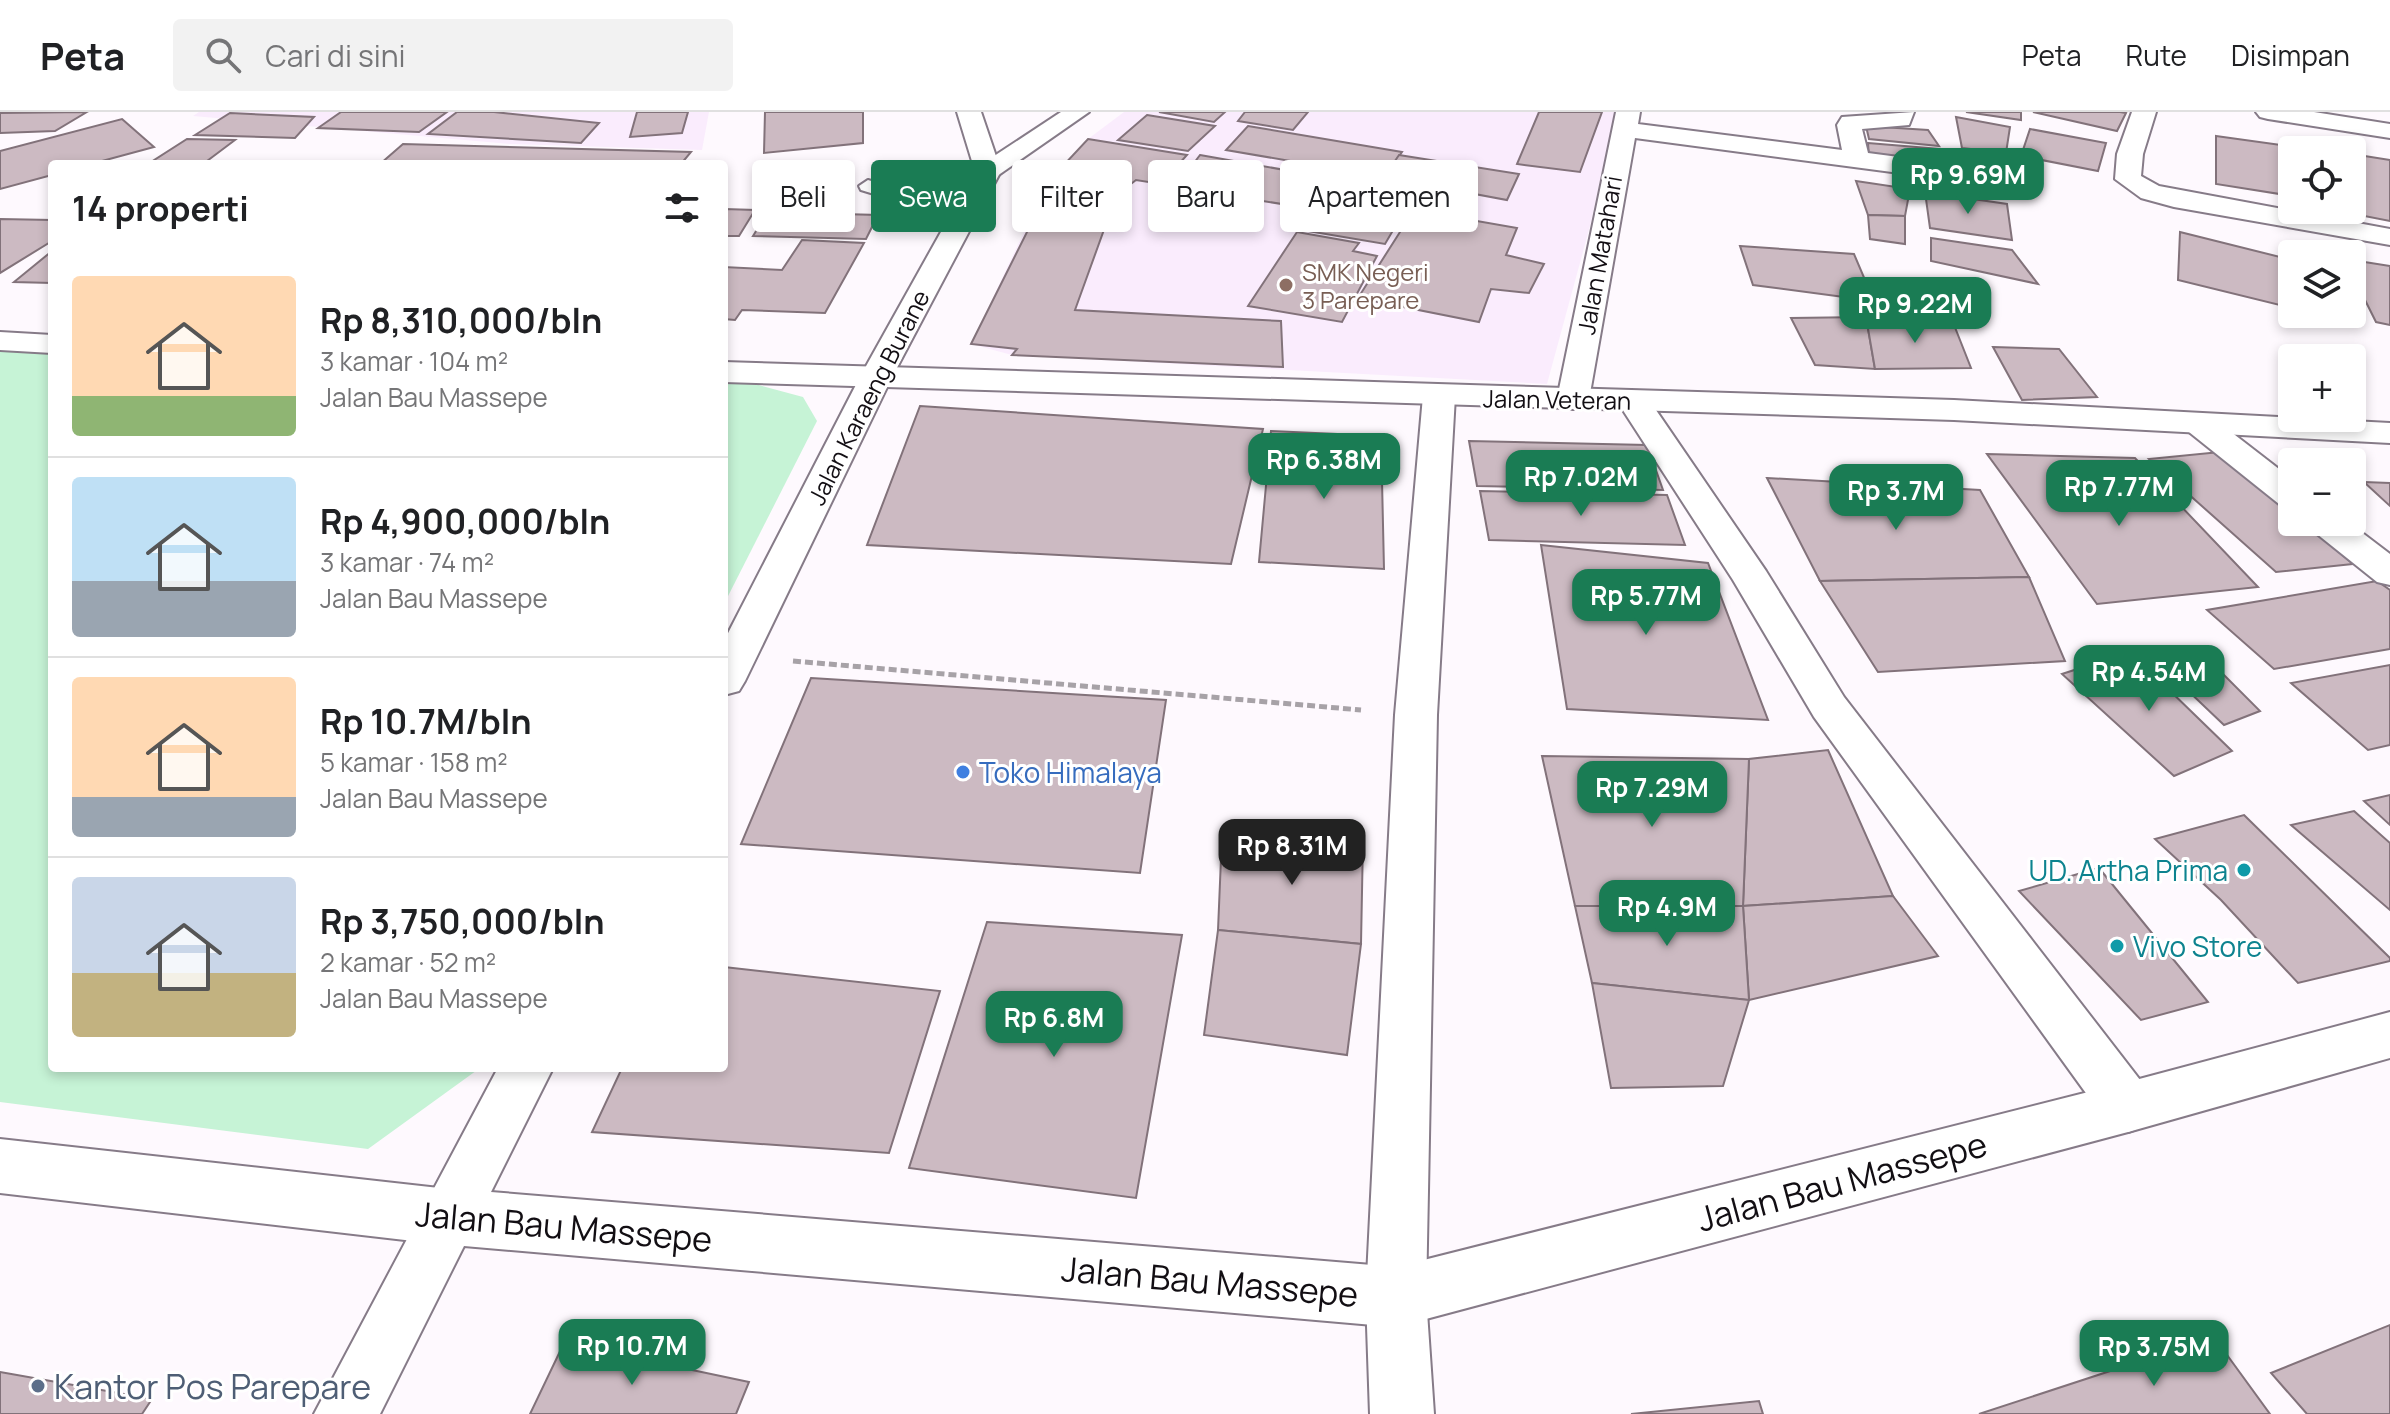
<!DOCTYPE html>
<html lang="id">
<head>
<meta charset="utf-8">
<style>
	:root { --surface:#fff; --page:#f2f2f2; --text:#202124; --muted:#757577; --line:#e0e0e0; --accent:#1a7c54 }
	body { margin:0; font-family:Manrope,sans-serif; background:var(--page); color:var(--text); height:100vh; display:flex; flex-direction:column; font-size:30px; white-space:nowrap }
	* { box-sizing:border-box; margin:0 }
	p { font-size:26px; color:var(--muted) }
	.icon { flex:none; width:44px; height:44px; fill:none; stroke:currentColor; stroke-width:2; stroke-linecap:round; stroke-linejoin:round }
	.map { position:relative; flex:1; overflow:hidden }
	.details { position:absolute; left:48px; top:48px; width:680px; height:912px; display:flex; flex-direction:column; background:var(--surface); border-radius:8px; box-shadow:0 4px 12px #0003 }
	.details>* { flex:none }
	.banner { position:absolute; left:752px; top:48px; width:760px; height:72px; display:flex; gap:16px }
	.buttons { position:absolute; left:2278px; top:24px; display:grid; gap:16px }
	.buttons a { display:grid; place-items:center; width:88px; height:88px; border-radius:8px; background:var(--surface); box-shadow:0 4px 12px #0003; font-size:40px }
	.price { position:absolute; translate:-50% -68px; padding:0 18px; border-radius:16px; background:var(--accent); color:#fff; font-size:26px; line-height:52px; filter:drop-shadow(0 2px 4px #0008) }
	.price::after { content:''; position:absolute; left:50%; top:48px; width:24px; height:18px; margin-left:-12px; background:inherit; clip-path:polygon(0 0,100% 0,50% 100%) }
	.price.selected { background:#222; color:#fff }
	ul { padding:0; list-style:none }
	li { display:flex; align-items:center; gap:24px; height:200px; padding:0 24px }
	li+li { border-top:2px solid var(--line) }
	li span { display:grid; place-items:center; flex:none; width:224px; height:160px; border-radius:8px; color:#555 }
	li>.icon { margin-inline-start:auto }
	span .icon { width:96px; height:96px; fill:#fffc; stroke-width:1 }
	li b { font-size:34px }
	h2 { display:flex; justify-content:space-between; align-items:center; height:96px; padding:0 24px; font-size:34px }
	.tag { padding:0 28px; border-radius:8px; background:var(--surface); box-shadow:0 4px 12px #0003; font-size:28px; line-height:72px }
	.tag.selected { background:var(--accent); color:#fff }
	header { display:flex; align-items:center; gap:48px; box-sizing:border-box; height:112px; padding:0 40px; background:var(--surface); border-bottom:2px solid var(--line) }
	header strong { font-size:38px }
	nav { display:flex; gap:44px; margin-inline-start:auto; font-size:28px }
	.search { width:560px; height:72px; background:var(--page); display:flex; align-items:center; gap:20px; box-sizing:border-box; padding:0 28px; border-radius:8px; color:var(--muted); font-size:30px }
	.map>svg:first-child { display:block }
	.built { fill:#faecfd }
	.green { fill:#c6f3d6 }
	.building { fill:#ccbac2; stroke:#82727a; stroke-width:2 }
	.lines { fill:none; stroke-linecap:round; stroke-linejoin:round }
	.lane-casing { stroke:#867b88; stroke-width:4 }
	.street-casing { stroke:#867b88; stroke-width:4 }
	.secondary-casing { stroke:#867b88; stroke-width:4 }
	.highway-casing { stroke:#867b88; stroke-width:4 }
	.path { stroke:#a7a2a7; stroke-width:5; stroke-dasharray:8 4; stroke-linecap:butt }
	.lane { fill:#fff; fill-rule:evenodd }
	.street { fill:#fff; fill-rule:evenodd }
	.secondary { fill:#fff; fill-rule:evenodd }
	.highway { fill:#fff; fill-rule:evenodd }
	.education-dot { fill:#8d6e63; stroke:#fff; stroke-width:3 }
	.shop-dot { fill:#3f7fe0; stroke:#fff; stroke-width:3 }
	.culture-dot { fill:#0f9aa8; stroke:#fff; stroke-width:3 }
	.service-dot { fill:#5c6f8a; stroke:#fff; stroke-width:3 }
	.labels { text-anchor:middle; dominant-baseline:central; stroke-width:6; stroke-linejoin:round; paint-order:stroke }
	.far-street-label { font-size:24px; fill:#120e13; stroke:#fff }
	.far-education-label { font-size:24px; fill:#785e54; stroke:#fff; text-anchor:start }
	.shop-label { font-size:28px; fill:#366cbe; stroke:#fff; text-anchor:start }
	.culture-label { font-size:28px; fill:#0d838f; stroke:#fff; text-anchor:end }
	.near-street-label { font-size:34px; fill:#120e13; stroke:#fff }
	.near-service-label { font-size:34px; fill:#4e5e75; stroke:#fff; text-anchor:start }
</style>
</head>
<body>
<header>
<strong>Peta</strong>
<div class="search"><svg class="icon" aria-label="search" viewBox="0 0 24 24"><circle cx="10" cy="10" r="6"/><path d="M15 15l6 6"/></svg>Cari di sini</div>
<nav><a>Peta</a><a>Rute</a><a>Disimpan</a></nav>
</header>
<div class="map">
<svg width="2390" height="1302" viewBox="0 0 2390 1302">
	<rect width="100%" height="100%" fill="#fef9fe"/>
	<g class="built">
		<polygon points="199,0 709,0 702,38 511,32 193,4"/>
		<polygon points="1124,0 1615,0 1590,114 1547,272 1012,243 971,232 1047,71 1088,27"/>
	</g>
	<g class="green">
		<polygon points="0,239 52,242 52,956 480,956 368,1037 0,990"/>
		<polygon points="724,270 755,272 803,285 817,309 724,492"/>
	</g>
	<g class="building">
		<polygon points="87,0 55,19 0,21 0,1"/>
		<polygon points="341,0 447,0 419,20 318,16"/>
		<polygon points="457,0 494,0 599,11 581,31 428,22"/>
		<polygon points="637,0 688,0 682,21 630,25"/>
		<polygon points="765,0 863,0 863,31 764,41"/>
		<polygon points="1159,0 1225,0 1214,10"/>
		<polygon points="1245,0 1308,0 1293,18 1238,9"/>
		<polygon points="1539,0 1602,0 1580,60 1517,52"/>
		<polygon points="1966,0 2021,0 2021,8"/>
		<polygon points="2033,0 2120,0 2126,1 2117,19"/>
		<polygon points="230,1 314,5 295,26 195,23"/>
		<polygon points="1147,3 1215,14 1188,39 1118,28"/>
		<polygon points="1956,5 2010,15 2006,41 1962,36"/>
		<polygon points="122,7 154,35 91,52 52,52 52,63 0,77 0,39"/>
		<polygon points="1248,14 1402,40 1384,65 1226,38"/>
		<polygon points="1866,14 1928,18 1939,34 1869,27"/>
		<polygon points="2030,17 2106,31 2098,59 2021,44"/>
		<polygon points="2216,24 2303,36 2292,38 2292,84 2216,72"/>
		<polygon points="187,27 235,28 203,52 148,52"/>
		<polygon points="1088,27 1187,43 1161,72 1136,68 1118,82 1047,71"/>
		<polygon points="1868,31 1952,38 1957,58 1869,46"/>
		<polygon points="403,32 691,40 681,52 380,52"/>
		<polygon points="2352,42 2390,48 2390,109 2334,98 2352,98"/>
		<polygon points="1200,43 1415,81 1385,132 1302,118 1319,98 1176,75"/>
		<polygon points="1399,43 1519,62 1507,88 1384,65"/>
		<polygon points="1856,69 1910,77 1905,104 1868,103"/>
		<polygon points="1048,78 1114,90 1075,198 1281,209 1283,255 1012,243 1017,237 971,232"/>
		<polygon points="1925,80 2007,92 2012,128 1930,116"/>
		<polygon points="724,97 755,98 739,124 724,124"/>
		<polygon points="1414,98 1517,116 1506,143 1544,152 1529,181 1491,177 1479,210 1358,186"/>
		<polygon points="768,100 878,103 866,127 753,124"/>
		<polygon points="1868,103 1905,104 1905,132 1870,127"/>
		<polygon points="0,107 52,108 52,129 0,161"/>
		<polygon points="1297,120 1359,131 1353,139 1377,144 1342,210 1248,194"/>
		<polygon points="2180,120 2292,148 2292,196 2178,168"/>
		<polygon points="1931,126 2012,138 2038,172 1931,149"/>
		<polygon points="802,128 864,131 825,201 742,198 735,208 724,207 724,155 782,158"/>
		<polygon points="1740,134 1854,142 1874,189 1753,173"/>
		<polygon points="52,139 52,171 14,170"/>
		<polygon points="2352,148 2390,154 2390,213 2376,210 2352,162"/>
		<polygon points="1866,205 1875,257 1815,253 1791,206"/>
		<polygon points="1866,205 1954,213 1971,256 1875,257"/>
		<polygon points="1993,235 2059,237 2097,285 2022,288"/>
		<polygon points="920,294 1263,317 1231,452 867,433"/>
		<polygon points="1271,319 1381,324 1384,457 1259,450"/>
		<polygon points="1469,329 1647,333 1663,378 1477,374"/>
		<polygon points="2220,340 2292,401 2292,410 2303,410 2353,452 2276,460 2149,347"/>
		<polygon points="1987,342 2135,346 2258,475 2097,492"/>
		<polygon points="1767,366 1980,378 2029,465 1820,469"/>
		<polygon points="2364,370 2390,371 2390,394"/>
		<polygon points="1480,379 1667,383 1685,433 1489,428"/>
		<polygon points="1541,433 1708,451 1768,608 1567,597"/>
		<polygon points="2029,465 2065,549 1878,560 1820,469"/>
		<polygon points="2377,469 2390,478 2390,537 2274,557 2207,498"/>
		<polygon points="2130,540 2232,639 2174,664 2062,562"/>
		<polygon points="2208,547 2260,599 2224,613 2163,555"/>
		<polygon points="2390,553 2390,633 2368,638 2291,571"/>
		<polygon points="811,566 1166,588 1140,761 741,732"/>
		<polygon points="1828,638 1893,784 1743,794 1749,647"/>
		<polygon points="1542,644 1749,647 1743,794 1575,794"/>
		<polygon points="2390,683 2390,713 2364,689"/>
		<polygon points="2354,699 2390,731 2390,798 2291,713"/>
		<polygon points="2244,703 2390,846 2390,849 2298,871 2221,788 2155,727"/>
		<polygon points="1222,723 1363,728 1361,832 1218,818"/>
		<polygon points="2099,756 2208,890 2141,908 2019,779"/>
		<polygon points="1893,784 1938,844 1749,888 1743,794"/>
		<polygon points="1575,794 1743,794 1749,888 1592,871"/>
		<polygon points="987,810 1182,823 1136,1086 909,1056"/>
		<polygon points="1218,818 1361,832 1347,943 1204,923"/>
		<polygon points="724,855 940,879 889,1041 592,1020 622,956 724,956"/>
		<polygon points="1592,871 1749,888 1723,974 1611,976"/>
		<polygon points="2390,1213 2390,1302 2307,1302 2271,1261"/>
		<polygon points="2214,1225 2270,1302 1979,1302"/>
		<polygon points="564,1231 749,1270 736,1302 530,1302"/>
		<polygon points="0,1260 152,1287 142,1302 0,1302"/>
		<polygon points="1759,1289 1763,1302 1631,1302"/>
	</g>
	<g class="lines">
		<g class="lane-casing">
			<polygon id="lane" points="868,68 970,99 973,103 963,109 861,78 859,74"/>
		</g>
		<g class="street-casing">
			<g id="street">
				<polygon points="1061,0 1089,0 997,64 979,64 975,59 979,54"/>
				<polygon points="1616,0 1640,0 1638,12 1842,38 1837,13 1842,5 1914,0 1909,13 1862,17 1868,41 1983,56 1992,59 1996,64 1992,69 1983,72 1635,26 1589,287 1585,294 1573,297 1561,294 1557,287"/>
				<polygon points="2132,0 2156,0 2143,42 2141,64 2159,74 2390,117 2390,133 2174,95 2141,86 2115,67 2117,42"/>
				<polygon points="2256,0 2314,0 2390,12 2390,26 2268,7 2260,5"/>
				<polygon points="1439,274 1451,277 1455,284 1437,603 1426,1185 1434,1302 1370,1302 1366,1185 1395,603 1423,284 1427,277"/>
				<polygon points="1633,279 1645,282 1766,459 1844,585 2147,977 2155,995 2147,1013 2128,1020 2109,1013 1814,605 1733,468 1617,289 1621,282"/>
				<polygon points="2201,303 2213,306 2292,367 2292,395 2279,392 2189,320 2184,313 2189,306"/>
				<polygon points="2307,410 2348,410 2390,442 2390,473 2377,470 2312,418"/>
				<polygon points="0,1027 448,1077 469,1085 477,1105 469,1125 448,1133 0,1081"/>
			</g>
		</g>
		<g class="secondary-casing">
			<g id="secondary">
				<polygon points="0,220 52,223 52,241 0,238"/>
				<polygon points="724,250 1954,288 2390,311 2390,331 1954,308 724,270"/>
			</g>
		</g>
		<g class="highway-casing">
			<g id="highway">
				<polygon points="957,0 981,0 1001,59 892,265 745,569 739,579 724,583 724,529 860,265 975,59"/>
				<polygon points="2390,900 2390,946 2128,1020 1396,1215 464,1134 380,1302 314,1302 498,956 553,956 491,1080 1396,1155 2128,970"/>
			</g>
		</g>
		<polyline class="path" points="793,549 1361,598"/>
		<use href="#lane" class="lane"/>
		<use href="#street" class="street"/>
		<use href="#secondary" class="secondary"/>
		<use href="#highway" class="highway"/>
	</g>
	<circle class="education-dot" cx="1286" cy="173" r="8"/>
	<circle class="shop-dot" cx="963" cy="660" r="8"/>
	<g class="culture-dot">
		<circle cx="2244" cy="758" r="8"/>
		<circle cx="2117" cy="834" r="8"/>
	</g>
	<circle class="service-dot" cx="38" cy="1274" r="8"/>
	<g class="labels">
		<g class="far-street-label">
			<text transform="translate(1599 143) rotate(-80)">Jalan Matahari</text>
			<text transform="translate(868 285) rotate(-63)">Jalan Karaeng Burane</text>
			<text transform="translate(1557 287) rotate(1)">Jalan Veteran</text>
		</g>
		<g class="far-education-label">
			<text x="1302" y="159">SMK Negeri<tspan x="1302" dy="28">3 Parepare</tspan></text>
		</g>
		<g class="shop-label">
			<text x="979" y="660">Toko Himalaya</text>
		</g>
		<g class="culture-label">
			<text x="2228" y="758">UD. Artha Prima</text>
			<text x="2133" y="834" text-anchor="start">Vivo Store</text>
		</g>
		<g class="near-street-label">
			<text transform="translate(1842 1069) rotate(-15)">Jalan Bau Massepe</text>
			<text transform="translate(564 1114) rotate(5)">Jalan Bau Massepe</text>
			<text transform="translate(1210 1169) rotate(5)">Jalan Bau Massepe</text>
		</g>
		<g class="near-service-label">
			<text x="54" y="1274">Kantor Pos Parepare</text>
		</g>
	</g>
</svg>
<div class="buttons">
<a><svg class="icon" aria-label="locate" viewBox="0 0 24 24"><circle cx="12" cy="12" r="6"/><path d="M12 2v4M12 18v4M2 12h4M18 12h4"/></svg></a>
<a><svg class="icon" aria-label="layers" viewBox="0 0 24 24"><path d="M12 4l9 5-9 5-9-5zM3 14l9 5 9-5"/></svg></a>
<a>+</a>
<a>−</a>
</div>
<b class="price" style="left:1968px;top:104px">Rp 9.69M</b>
<b class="price" style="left:1915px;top:233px">Rp 9.22M</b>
<b class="price" style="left:1324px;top:389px">Rp 6.38M</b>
<b class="price" style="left:1581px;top:406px">Rp 7.02M</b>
<b class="price" style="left:2119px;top:416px">Rp 7.77M</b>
<b class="price" style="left:1896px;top:420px">Rp 3.7M</b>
<b class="price" style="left:1646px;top:525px">Rp 5.77M</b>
<b class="price" style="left:2149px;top:601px">Rp 4.54M</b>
<b class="price" style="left:1652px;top:717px">Rp 7.29M</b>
<b class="price selected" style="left:1292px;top:775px">Rp 8.31M</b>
<b class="price" style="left:1667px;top:836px">Rp 4.9M</b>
<b class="price" style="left:1054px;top:947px">Rp 6.8M</b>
<b class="price" style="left:632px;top:1275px">Rp 10.7M</b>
<b class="price" style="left:2154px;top:1276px">Rp 3.75M</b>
<div class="banner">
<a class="tag">Beli</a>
<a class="tag selected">Sewa</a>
<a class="tag">Filter</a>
<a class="tag">Baru</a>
<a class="tag">Apartemen</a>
</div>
<section class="details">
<h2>14 properti<svg class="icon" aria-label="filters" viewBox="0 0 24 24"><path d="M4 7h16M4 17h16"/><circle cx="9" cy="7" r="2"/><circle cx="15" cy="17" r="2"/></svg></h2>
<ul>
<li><span style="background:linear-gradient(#ffd9b3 75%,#8fb573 0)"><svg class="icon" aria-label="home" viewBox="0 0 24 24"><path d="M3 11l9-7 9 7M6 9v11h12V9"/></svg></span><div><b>Rp 8,310,000/bln</b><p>3 kamar · 104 m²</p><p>Jalan Bau Massepe</p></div></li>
<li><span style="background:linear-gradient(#bfe0f5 65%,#9aa5b1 0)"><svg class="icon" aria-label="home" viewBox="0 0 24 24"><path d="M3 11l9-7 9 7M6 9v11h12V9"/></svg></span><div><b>Rp 4,900,000/bln</b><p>3 kamar · 74 m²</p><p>Jalan Bau Massepe</p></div></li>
<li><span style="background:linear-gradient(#ffd9b3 75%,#9aa5b1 0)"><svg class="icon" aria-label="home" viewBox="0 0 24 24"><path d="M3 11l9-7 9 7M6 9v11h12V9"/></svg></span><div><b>Rp 10.7M/bln</b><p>5 kamar · 158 m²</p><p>Jalan Bau Massepe</p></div></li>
<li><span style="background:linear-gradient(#c9d6e8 60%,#c2b280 0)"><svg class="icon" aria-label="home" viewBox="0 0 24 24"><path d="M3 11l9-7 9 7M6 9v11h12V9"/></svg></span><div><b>Rp 3,750,000/bln</b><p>2 kamar · 52 m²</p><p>Jalan Bau Massepe</p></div></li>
</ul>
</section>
</div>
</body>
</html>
